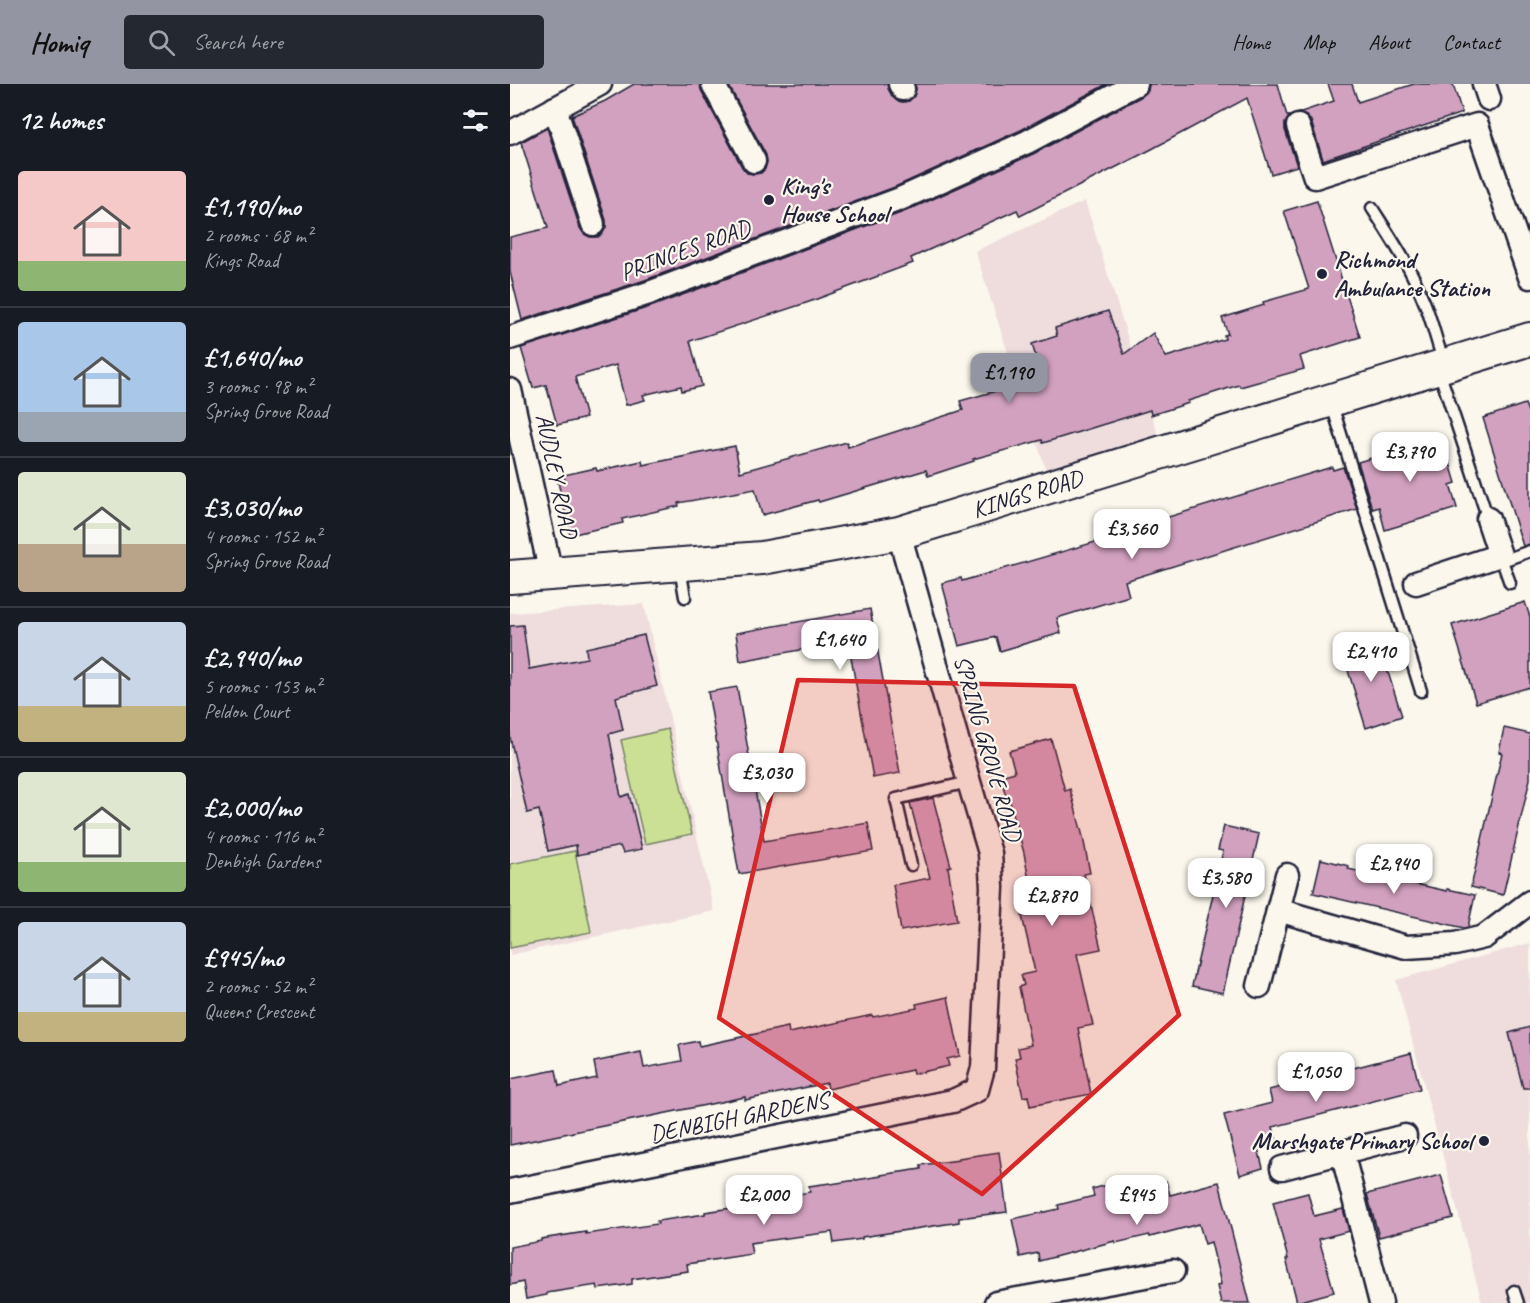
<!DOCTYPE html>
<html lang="en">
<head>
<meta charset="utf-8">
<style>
	:root { --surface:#171b24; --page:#242831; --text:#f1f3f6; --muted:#9ea1a6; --line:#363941; --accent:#9495a2 }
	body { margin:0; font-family:Caveat,sans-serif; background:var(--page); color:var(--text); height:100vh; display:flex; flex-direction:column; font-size:22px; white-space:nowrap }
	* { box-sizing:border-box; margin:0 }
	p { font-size:20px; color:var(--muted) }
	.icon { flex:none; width:33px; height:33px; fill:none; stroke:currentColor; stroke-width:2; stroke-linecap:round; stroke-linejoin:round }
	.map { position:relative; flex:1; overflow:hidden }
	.panel { display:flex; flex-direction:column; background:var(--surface); width:510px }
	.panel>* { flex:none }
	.price { position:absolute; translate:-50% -51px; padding:0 14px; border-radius:12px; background:#fff; color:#222; font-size:20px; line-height:39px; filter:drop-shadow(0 2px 3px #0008) }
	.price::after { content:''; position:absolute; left:50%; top:36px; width:18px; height:14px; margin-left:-9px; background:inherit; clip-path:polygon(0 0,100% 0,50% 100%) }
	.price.current { background:var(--accent); color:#111 }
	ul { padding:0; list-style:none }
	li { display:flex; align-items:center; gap:18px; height:150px; padding:0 18px }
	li+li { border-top:2px solid var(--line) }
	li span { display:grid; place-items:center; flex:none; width:168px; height:120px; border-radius:6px; color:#555 }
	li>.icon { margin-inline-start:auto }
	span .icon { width:72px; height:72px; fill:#fffc; stroke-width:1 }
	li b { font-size:26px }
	h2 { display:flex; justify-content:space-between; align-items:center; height:72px; padding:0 18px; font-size:26px }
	header { display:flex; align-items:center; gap:36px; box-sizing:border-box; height:84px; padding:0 30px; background:var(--accent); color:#111 }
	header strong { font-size:28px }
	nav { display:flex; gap:33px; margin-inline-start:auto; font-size:21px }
	.search { width:420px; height:54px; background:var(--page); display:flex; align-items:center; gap:15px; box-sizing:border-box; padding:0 21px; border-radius:6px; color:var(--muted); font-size:22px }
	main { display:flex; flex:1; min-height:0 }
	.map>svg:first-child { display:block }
	.built { fill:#efddde }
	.green { fill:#cbe094; stroke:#768168; stroke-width:1.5 }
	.building { fill:#d2a1bf; stroke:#22223b; stroke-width:1.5 }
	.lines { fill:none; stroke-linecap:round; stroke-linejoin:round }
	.lane-casing { stroke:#22223b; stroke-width:15 }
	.street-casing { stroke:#22223b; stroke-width:27 }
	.secondary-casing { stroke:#22223b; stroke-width:36 }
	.lane { stroke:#fbf7ec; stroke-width:10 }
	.street { stroke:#fbf7ec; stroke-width:22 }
	.secondary { stroke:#fbf7ec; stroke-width:32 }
	.marked { fill:#d62828; fill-opacity:0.2; stroke:#d62828; stroke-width:4.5; stroke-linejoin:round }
	.poi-dot { fill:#22223b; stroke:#fbf7ec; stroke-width:2 }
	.labels { text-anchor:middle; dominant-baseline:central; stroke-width:4.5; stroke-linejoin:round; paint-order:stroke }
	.poi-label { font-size:24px; font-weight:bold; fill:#22223b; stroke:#fbf7ec; text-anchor:start }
	.street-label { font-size:24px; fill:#22223b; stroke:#fbf7ec }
</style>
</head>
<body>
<header>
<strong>Homiq</strong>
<div class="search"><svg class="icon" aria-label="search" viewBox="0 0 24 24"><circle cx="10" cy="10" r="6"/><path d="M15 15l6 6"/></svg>Search here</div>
<nav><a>Home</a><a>Map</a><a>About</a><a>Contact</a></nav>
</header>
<main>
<section class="panel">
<h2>12 homes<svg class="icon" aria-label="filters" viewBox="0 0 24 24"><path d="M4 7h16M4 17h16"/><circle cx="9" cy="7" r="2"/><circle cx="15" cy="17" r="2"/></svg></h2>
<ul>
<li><span style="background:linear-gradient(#f6c9c9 75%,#8fb573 0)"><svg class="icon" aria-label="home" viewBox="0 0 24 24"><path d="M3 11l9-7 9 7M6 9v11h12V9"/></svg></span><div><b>£1,190/mo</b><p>2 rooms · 68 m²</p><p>Kings Road</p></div></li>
<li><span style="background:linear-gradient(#a9c7e8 75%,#9aa5b1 0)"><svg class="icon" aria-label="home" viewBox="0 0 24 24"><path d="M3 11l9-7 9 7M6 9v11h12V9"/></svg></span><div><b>£1,640/mo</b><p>3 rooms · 98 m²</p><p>Spring Grove Road</p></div></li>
<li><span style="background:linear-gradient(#dfe7d0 60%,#b9a48a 0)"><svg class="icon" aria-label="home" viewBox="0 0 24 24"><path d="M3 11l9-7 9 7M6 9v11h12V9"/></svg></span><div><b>£3,030/mo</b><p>4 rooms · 152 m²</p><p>Spring Grove Road</p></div></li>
<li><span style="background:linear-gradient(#c9d6e8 70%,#c2b280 0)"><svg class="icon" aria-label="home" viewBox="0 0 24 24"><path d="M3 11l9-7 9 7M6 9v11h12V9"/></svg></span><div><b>£2,940/mo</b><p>5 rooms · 153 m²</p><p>Peldon Court</p></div></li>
<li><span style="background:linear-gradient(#dfe7d0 75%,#8fb573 0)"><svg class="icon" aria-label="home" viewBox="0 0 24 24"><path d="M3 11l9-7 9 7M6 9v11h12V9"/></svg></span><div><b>£2,000/mo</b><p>4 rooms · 116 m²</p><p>Denbigh Gardens</p></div></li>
<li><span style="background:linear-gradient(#c9d6e8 75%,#c2b280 0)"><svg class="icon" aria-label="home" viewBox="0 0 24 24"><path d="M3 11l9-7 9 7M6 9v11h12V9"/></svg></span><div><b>£945/mo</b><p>2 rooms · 52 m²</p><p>Queens Crescent</p></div></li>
</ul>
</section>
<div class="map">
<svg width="1020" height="1219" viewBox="0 0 1020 1219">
	<rect width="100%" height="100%" fill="#fbf7ec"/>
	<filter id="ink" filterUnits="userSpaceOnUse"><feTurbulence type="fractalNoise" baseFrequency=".0167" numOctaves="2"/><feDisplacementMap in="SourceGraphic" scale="12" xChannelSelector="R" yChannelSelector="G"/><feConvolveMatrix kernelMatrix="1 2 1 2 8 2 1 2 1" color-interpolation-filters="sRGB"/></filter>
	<g filter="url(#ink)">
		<g class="built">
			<polygon points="575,117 649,354 537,390 465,167"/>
			<polygon points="134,520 204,827 0,871 0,529"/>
			<polygon points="1020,859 1020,1219 972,1219 886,896"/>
		</g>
		<g class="green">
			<polygon points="158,645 182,750 135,760 111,656"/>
			<polygon points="65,767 81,848 0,864 0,780"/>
		</g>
		<g class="building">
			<polygon points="124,0 190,0 191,6 232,83 237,89 244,90 251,89 255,85 257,78 256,71 218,0 377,0 382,12 387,17 393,18 399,17 404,12 406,5 405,0 597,0 511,46 385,103 135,196 12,236 0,188 0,153 38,144 11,58 37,44 70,144 74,150 80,153 88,153 93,149 96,143 96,136 62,32 95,17"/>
			<polygon points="639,0 768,0 777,32 780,32 775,39 775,46 787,82 761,90 737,14 640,66 510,132 507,126 401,174 403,179 299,218 180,257 192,302 172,307 171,302 133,311 135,316 116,321 106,281 65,293 76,334 47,341 36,301 23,304 11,264 143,222 396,127 523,70 632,12 638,7"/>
			<polygon points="818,0 842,0 848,18 904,0 943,0 952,29 813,76 801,37 796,32 788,29 824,17"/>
			<polygon points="807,117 850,253 790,272 794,285 730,303 729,301 678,317 679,319 641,331 640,326 533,359 532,356 463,375 464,377 418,392 416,386 309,418 308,416 252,431 245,405 168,419 169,422 112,435 113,439 60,451 48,398 55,397 54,391 86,384 87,387 132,377 133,381 225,362 230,388 337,358 338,363 453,326 450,317 532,294 522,260 547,252 545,244 598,227 614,270 643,249 656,273 715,255 714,251 718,250 712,234 754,221 753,218 799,205 774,127"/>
			<polygon points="1015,320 1020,333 1020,460 1013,462 973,334"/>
			<polygon points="932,353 946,399 940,401 947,424 875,446 869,423 863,425 861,421 848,378"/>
			<polygon points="822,383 823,386 833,383 847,425 615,497 619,512 547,534 551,549 490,567 486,553 449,562 432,499 451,494 452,497 606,452 606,449"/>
			<polygon points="1015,518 1020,533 1020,603 966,619 942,541"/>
			<polygon points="360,525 390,689 363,694 338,557 230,577 226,549"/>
			<polygon points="13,541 19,585 77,574 76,564 134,551 147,602 106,613 113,646 99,650 111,713 119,710 132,765 113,769 110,762 67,771 66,761 38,767 29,726 17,729 0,653 0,542"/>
			<polygon points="867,554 892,632 856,644 831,564"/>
			<polygon points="227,603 254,757 358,739 363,767 229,790 198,608"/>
			<polygon points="994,644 1020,650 1020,695 993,811 961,803 992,669 989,668"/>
			<polygon points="541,655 555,707 560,705 573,753 580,789 574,790 591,865 567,870 583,941 568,944 581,1010 520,1022 518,1012 513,1013 505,974 510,973 508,964 521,961 509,903 514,901 511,891 525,888 512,832 517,831 515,821 523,819 514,769 498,711 496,712 490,692 505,688 499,667"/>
			<polygon points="423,714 441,782 438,783 447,837 391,847 383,801 420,794 400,719"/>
			<polygon points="714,742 749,750 713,909 682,902 713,767 708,766"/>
			<polygon points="811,775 839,782 838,785 937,807 937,805 965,811 958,843 954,844 803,809"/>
			<polygon points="438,913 450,972 437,975 439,982 403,990 402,986 318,1005 317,999 235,1016 235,1013 0,1061 0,995 46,986 49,1002 87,994 84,978 131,968 134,984 172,977 169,961 188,957 189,962 278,943 279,949 362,931 363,933 407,924 406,920"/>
			<polygon points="1020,943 1020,1004 1013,1004 999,949"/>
			<polygon points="901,969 910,1005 763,1043 766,1054 747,1060 753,1084 730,1091 714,1031 762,1019 759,1006"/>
			<polygon points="489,1068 497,1128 449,1134 449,1138 352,1153 352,1155 324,1159 322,1148 240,1159 242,1170 177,1180 178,1187 122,1195 122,1200 88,1205 87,1201 37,1209 37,1211 16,1215 13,1198 0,1201 0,1163 31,1157 31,1155 76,1148 76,1150 148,1140 147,1137 195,1130 195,1128 255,1119 255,1116 300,1108 299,1102 320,1099 321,1100 371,1092 371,1091 411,1085 411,1081 449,1076 449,1074"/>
			<polygon points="931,1091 943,1134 869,1153 857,1110"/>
			<polygon points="617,1096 621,1106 656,1097 660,1111 709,1098 740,1219 711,1219 707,1202 711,1200 701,1158 695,1160 689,1140 640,1153 639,1151 606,1159 605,1157 529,1177 528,1169 510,1173 502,1135 549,1125 548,1121 584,1112 582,1105"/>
			<polygon points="798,1109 804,1132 833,1125 839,1147 809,1155 824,1208 787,1218 776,1175 778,1175 763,1118"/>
		</g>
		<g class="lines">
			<g class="lane-casing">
				<g id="lane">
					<path d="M862,124C881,154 900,182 913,215C922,235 926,258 934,278"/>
					<polyline points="929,287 978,435"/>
					<polyline points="821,318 911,607"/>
					<polyline points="990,471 1000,499"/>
					<polyline points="992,477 1020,467"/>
					<polyline points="170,484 175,513"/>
					<polyline points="401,781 386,715 459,698"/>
					<polyline points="1004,1207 1008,1219"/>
				</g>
			</g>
			<g class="street-casing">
				<g id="street">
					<polyline points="203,0 244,77"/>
					<polyline points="390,0 393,5"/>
					<polyline points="974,0 979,15"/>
					<polyline points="45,24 83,140"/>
					<polyline points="788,42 805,93 967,41 1020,193"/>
					<polyline points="0,49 90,0"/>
					<polyline points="0,254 139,209 390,115 517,58 626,0"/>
					<polyline points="0,306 41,490"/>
					<polyline points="906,499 990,471 978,435"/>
					<polyline points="768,826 896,863 945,860 974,853 1020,818"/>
					<polyline points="749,902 777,791"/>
					<polyline points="832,1068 871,1219"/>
					<polyline points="772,1084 895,1052"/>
					<polyline points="0,1107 443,1017 467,1006 473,984 482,803 480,769 459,698 389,449"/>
					<polyline points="486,1219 663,1187"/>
				</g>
			</g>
			<g class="secondary-casing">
				<g id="secondary">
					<path id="s1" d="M0,493L252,474L389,449L1020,255"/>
				</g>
			</g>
			<use href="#lane" class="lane"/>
			<use href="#street" class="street"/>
			<use href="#secondary" class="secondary"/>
		</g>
	</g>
	<path class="marked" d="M288,596L564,602L669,931L472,1110L209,934Z"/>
	<g class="poi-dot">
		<circle cx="259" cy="116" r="6"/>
		<circle cx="812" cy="190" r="6"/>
		<circle cx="974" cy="1057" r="6"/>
	</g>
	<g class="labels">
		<g class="poi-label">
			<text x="271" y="102">King's<tspan x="271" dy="28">House School</tspan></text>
			<text x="824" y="176">Richmond<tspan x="824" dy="28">Ambulance Station</tspan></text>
			<text x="962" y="1057" text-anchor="end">Marshgate Primary School</text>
		</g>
		<g class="street-label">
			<text transform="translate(175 166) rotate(-20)">PRINCES ROAD</text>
			<text transform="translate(47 392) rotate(78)">AUDLEY ROAD</text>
			<text stroke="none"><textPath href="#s1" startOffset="526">KINGS ROAD</textPath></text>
			<text transform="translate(478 664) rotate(74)">SPRING GROVE ROAD</text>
			<text transform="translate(229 1033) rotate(-11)">DENBIGH GARDENS</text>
		</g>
	</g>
</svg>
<b class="price current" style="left:499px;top:320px">£1,190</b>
<b class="price" style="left:900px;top:399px">£3,790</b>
<b class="price" style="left:622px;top:476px">£3,560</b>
<b class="price" style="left:330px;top:587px">£1,640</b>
<b class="price" style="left:861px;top:599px">£2,410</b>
<b class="price" style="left:257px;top:720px">£3,030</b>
<b class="price" style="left:884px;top:811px">£2,940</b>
<b class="price" style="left:716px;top:825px">£3,580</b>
<b class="price" style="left:542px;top:843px">£2,870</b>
<b class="price" style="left:806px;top:1019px">£1,050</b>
<b class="price" style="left:254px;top:1142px">£2,000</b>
<b class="price" style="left:627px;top:1142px">£945</b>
</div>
</main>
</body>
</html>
